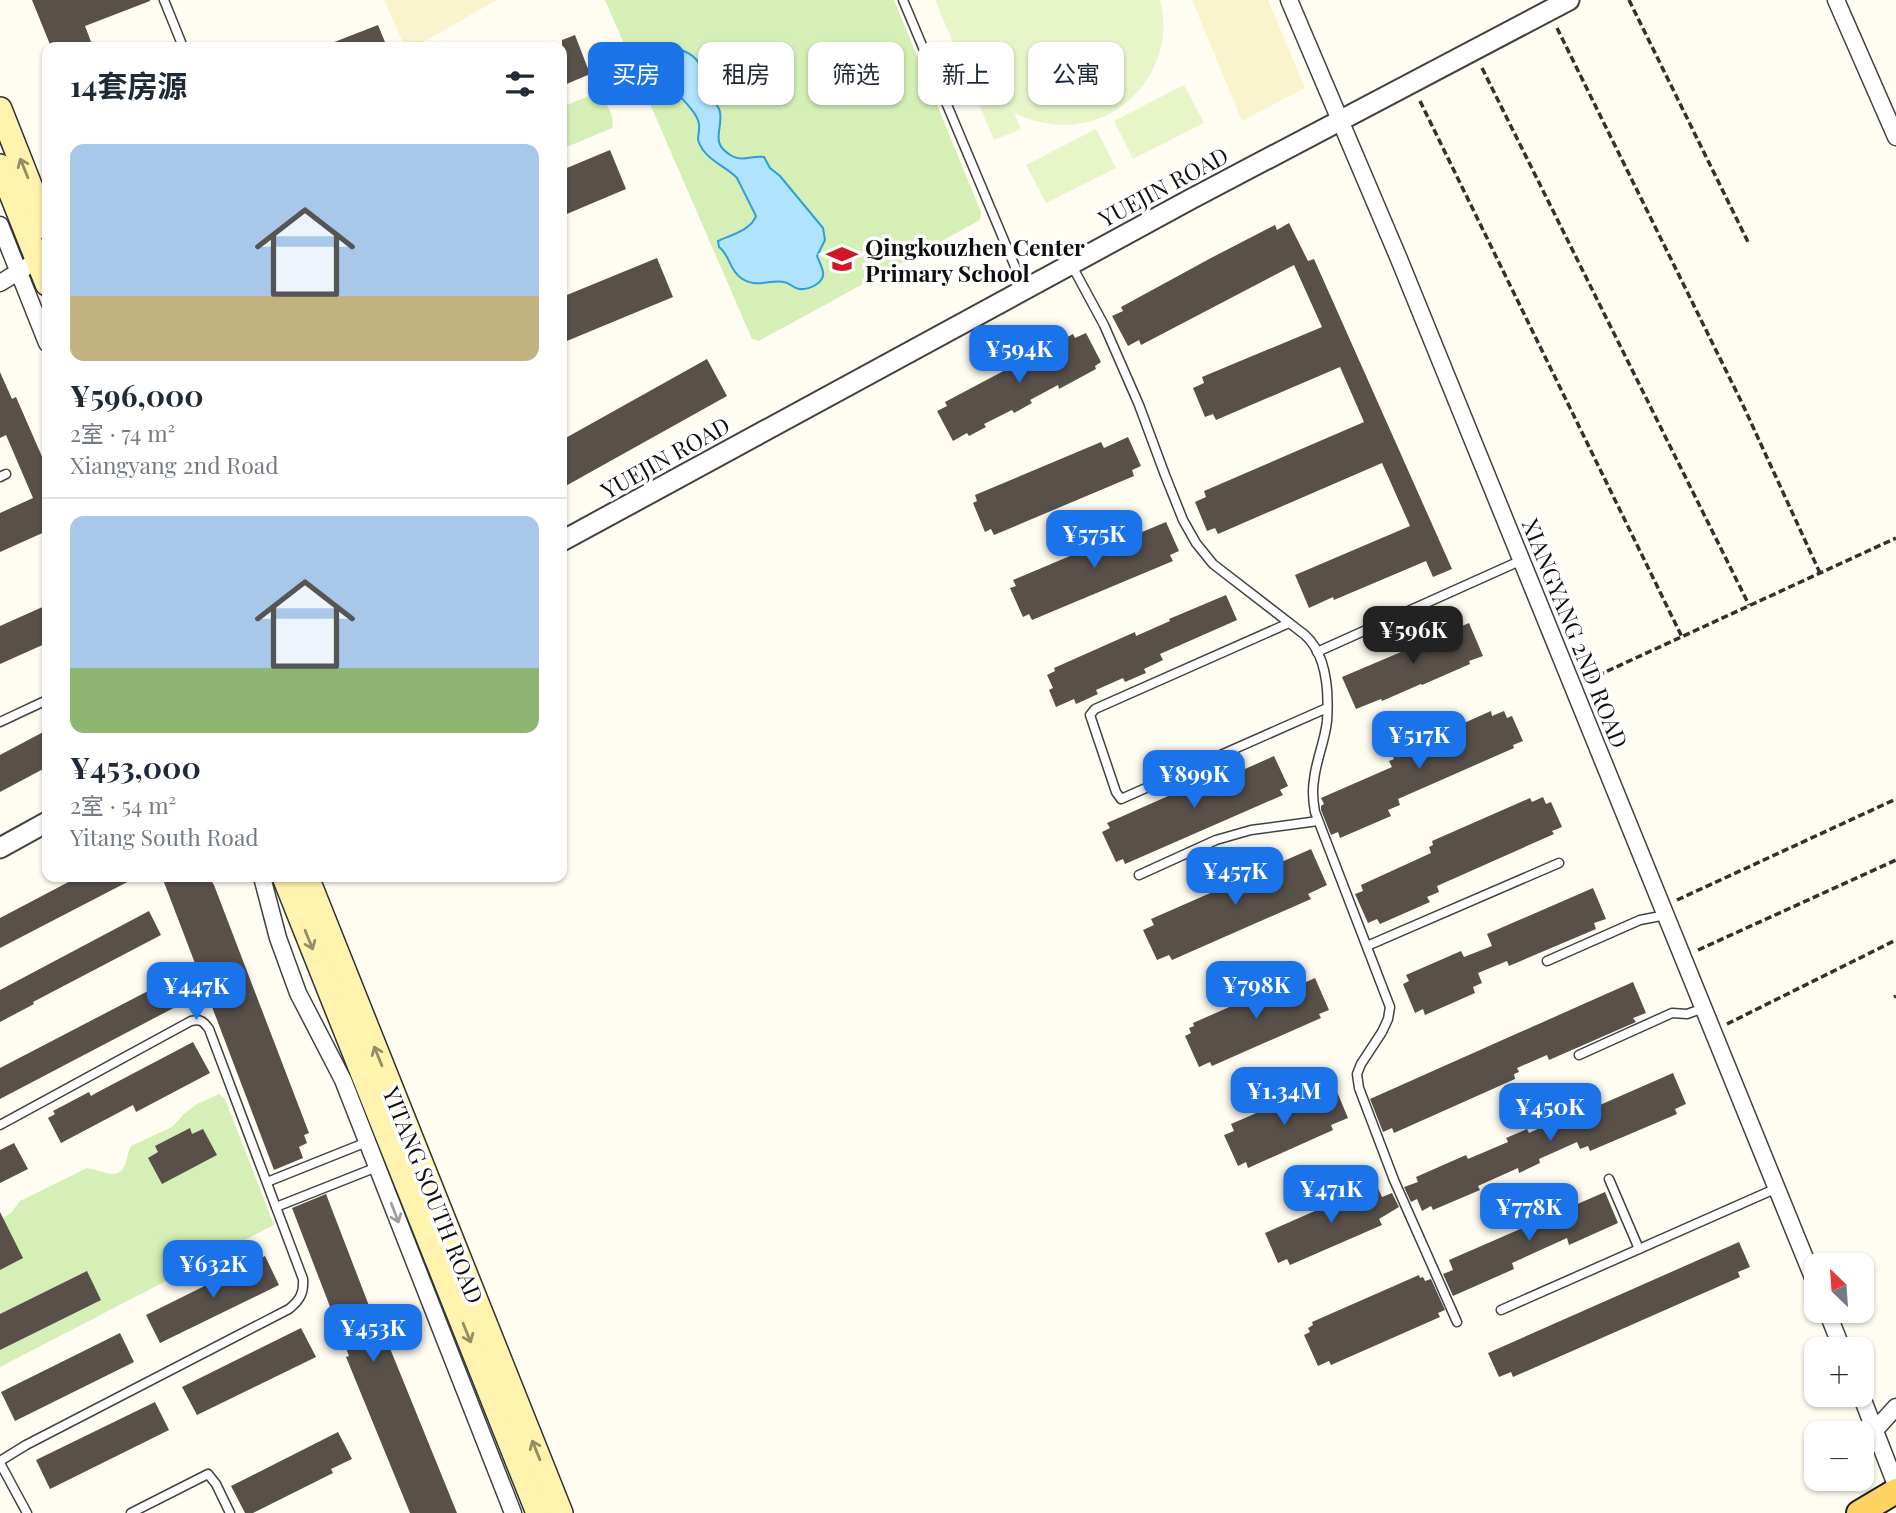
<!DOCTYPE html>
<html lang="zh">
<head>
<meta charset="utf-8">
<style>
	:root { --surface:#fff; --page:#f2f2f3; --text:#1f2937; --muted:#747a83; --line:#e0e1e3; --accent:#1a73e8 }
	body { margin:0; font-family:"Playfair Display","Noto Sans SC",serif; background:var(--page); color:var(--text); height:100vh; display:flex; flex-direction:column; font-size:26px; white-space:nowrap }
	* { box-sizing:border-box; margin:0 }
	p { font-size:23px; color:var(--muted) }
	.icon { flex:none; width:38px; height:38px; fill:none; stroke:currentColor; stroke-width:2; stroke-linecap:round; stroke-linejoin:round }
	.map { position:relative; flex:1; overflow:hidden }
	.sheet { position:absolute; left:42px; top:42px; width:525px; height:840px; display:flex; flex-direction:column; background:var(--surface); border-radius:14px; box-shadow:0 2px 5px #0004 }
	.sheet>* { flex:none }
	.hud { position:absolute; left:588px; top:42px; width:665px; height:63px; display:flex; gap:14px }
	.needle { width:46px; rotate:335deg }
	.tools { position:absolute; left:1804px; top:1253px; display:grid; gap:14px }
	.tools a { display:grid; place-items:center; width:70px; height:70px; border-radius:14px; background:var(--surface); box-shadow:0 2px 5px #0004; font-size:35px }
	.price { position:absolute; translate:-50% -60px; padding:0 16px; border-radius:14px; background:var(--accent); color:#fff; font-size:23px; line-height:46px; filter:drop-shadow(0 2px 4px #0008) }
	.price::after { content:''; position:absolute; left:50%; top:42px; width:21px; height:16px; margin-left:-10px; background:inherit; clip-path:polygon(0 0,100% 0,50% 100%) }
	.price.current { background:#222; color:#fff }
	ul { padding:0; list-style:none }
	li { display:grid; align-content:center; gap:14px; height:371px; padding:0 28px }
	li+li { border-top:2px solid var(--line) }
	li span { display:grid; place-items:center; height:217px; border-radius:14px; color:#555 }
	li>.icon { margin-inline-start:auto }
	span .icon { width:126px; height:126px; fill:#fffc; stroke-width:1 }
	li b { font-size:30px }
	h2 { display:flex; justify-content:space-between; align-items:center; height:84px; padding:0 28px; font-size:30px }
	.pill { padding:0 24px; border-radius:14px; background:var(--surface); box-shadow:0 2px 5px #0004; font-size:24px; line-height:63px }
	.pill.current { background:var(--accent); color:#fff }
	.map>svg:first-child { display:block }
	.farmland { fill:#f9f4ce }
	.green { fill:#d5efb6 }
	.pitch { fill:#e7f5c9 }
	.water { fill:#b0e3fd; stroke:#2f9ddc; stroke-width:2 }
	.building { fill:#59504a }
	.lines { fill:none; stroke-linecap:round; stroke-linejoin:round }
	.service-casing { stroke:#424242; stroke-width:11 }
	.minor-casing { stroke:#424242; stroke-width:19 }
	.tertiary-casing { stroke:#424242; stroke-width:23 }
	.secondary-casing { stroke:#313131; stroke-width:26 }
	.primary-casing { stroke:#202020; stroke-width:28 }
	.path { stroke:#313131; stroke-width:3.5; stroke-dasharray:7 3.5; stroke-linecap:butt }
	.service { stroke:#fff; stroke-width:8 }
	.minor { stroke:#fff; stroke-width:16 }
	.tertiary { stroke:#fff; stroke-width:19 }
	.secondary { stroke:#fff3ad; stroke-width:23 }
	.primary { stroke:#ffd362; stroke-width:24 }
	.oneway { stroke:#938c66 }
	.oneway2 { stroke:#9f9f9f }
	.labels { text-anchor:middle; dominant-baseline:central; stroke-width:7; stroke-linejoin:round; paint-order:stroke }
	.street-label { font-size:23px; fill:#0f0f0f; stroke:#fff }
	.poi-label { font-size:23px; font-weight:bold; fill:#0f0f0f; stroke:#fff; text-anchor:start }
</style>
</head>
<body>
<div class="map">
<svg width="1896" height="1513" viewBox="0 0 1896 1513">
	<rect width="100%" height="100%" fill="#fffcf2"/>
	<g class="farmland">
		<polygon points="384,0 497,0 414,47 405,47"/>
		<polygon points="1192,0 1268,0 1305,88 1242,121"/>
	</g>
	<g class="green">
		<polygon points="605,0 894,0 981,212 980,220 759,341 752,339"/>
		<path d="M594,94C606,99 615,116 612,128L562,149V107Z"/>
		<path d="M219,1094L225,1099L274,1225L0,1367V1219L11,1213L20,1201L87,1168C101,1170 120,1183 126,1162C128,1156 128,1152 131,1146L172,1127L185,1113L197,1104Z"/>
	</g>
	<g class="pitch">
		<path d="M935,0H1160C1176,56 1135,117 1077,124C1055,127 1034,122 1014,113L1021,129L994,140Z"/>
		<polygon points="1184,85 1204,123 1133,159 1114,121"/>
		<polygon points="1096,129 1116,168 1046,203 1026,165"/>
	</g>
	<path class="water" d="M672,46C685,51 702,57 702,74C703,79 701,84 704,90C709,98 718,102 720,112C723,131 709,143 732,156C743,162 753,155 764,157L770,168L780,176L823,228L825,240L817,256C819,261 822,267 823,272C825,283 809,290 799,289C793,288 790,283 784,282C770,279 757,289 741,278C729,270 730,255 719,247L718,241C731,235 751,230 756,216L737,178C727,167 712,163 703,150C694,136 700,138 699,125C699,119 695,114 692,110C686,103 680,95 673,90C669,87 663,86 658,83C653,79 651,75 650,69C645,52 659,49 672,46Z"/>
	<g class="building">
		<polygon points="32,0 150,0 150,1 85,26 93,47 51,47"/>
		<polygon points="378,25 387,47 324,47 324,46"/>
		<polygon points="575,35 590,74 562,86 562,40"/>
		<polygon points="610,150 626,189 562,216 562,170"/>
		<polygon points="1289,223 1308,261 1314,259 1452,569 1433,577 1426,561 1334,600 1333,597 1309,608 1295,575 1410,526 1382,463 1218,534 1215,528 1207,531 1195,502 1206,497 1204,491 1364,422 1340,367 1216,420 1213,414 1205,417 1193,388 1204,383 1202,377 1322,327 1294,265 1141,345 1139,340 1128,346 1112,316 1123,311 1121,307 1211,258 1275,225 1277,230"/>
		<polygon points="657,258 673,297 562,343 562,297"/>
		<polygon points="1086,333 1101,362 1095,366 1096,369 1059,389 1058,385 1030,400 1032,403 1014,413 1012,410 984,424 986,427 969,436 967,433 953,441 937,411 947,406 945,402 1073,334 1075,338"/>
		<polygon points="707,359 727,396 562,488 562,440"/>
		<polygon points="0,372 12,399 16,397 47,468 47,531 0,552 0,513 33,498 6,435 0,438"/>
		<polygon points="1128,437 1141,466 1132,470 1134,476 994,535 991,529 985,532 973,503 977,501 975,495 1101,442 1104,448"/>
		<polygon points="1166,522 1179,551 1170,555 1173,561 1032,620 1029,614 1023,617 1010,588 1016,586 1013,580 1139,527 1142,532"/>
		<polygon points="1226,595 1237,620 1160,654 1163,660 1144,669 1146,673 1125,682 1123,678 1096,690 1098,694 1076,704 1074,699 1056,707 1049,690 1053,688 1047,675 1055,671 1054,668 1135,632 1136,636 1170,621 1169,619"/>
		<polygon points="47,605 47,643 0,664 0,626"/>
		<polygon points="1469,623 1483,656 1469,661 1470,664 1422,685 1421,684 1382,701 1381,699 1356,709 1342,677 1401,652 1400,649 1406,647 1404,643 1423,635 1425,639 1428,637 1429,640"/>
		<polygon points="1491,711 1492,716 1504,711 1507,718 1512,716 1523,741 1513,745 1514,748 1398,799 1400,805 1388,810 1391,816 1340,838 1338,832 1331,835 1321,810 1321,806 1324,804 1321,798 1392,767 1389,761 1394,759 1392,755"/>
		<polygon points="47,730 47,767 0,792 0,755"/>
		<polygon points="1274,756 1288,786 1280,790 1283,795 1125,864 1123,859 1116,862 1102,832 1110,828 1107,823 1243,763 1245,769"/>
		<polygon points="1543,797 1546,804 1551,802 1562,827 1552,831 1554,834 1437,886 1439,892 1427,897 1430,902 1380,924 1377,919 1368,923 1355,894 1363,891 1361,885 1431,853 1429,847 1433,845 1432,841 1530,798 1532,802"/>
		<polygon points="1311,849 1327,885 1308,894 1311,899 1172,960 1169,955 1157,960 1143,930 1154,925 1151,919"/>
		<polygon points="78,877 137,877 0,948 0,918"/>
		<polygon points="162,877 209,877 214,885 309,1133 304,1135 307,1143 299,1147 303,1158 274,1170 206,991 0,1099 0,1068 196,966"/>
		<polygon points="1593,888 1606,919 1594,923 1596,929 1509,966 1507,961 1478,973 1482,983 1473,987 1475,993 1425,1015 1423,1009 1415,1013 1403,984 1409,981 1406,975 1461,951 1464,957 1492,946 1487,934"/>
		<polygon points="149,911 161,935 33,1002 34,1004 0,1022 0,990"/>
		<polygon points="1300,976 1301,979 1304,978 1306,982 1315,978 1329,1010 1319,1014 1321,1018 1212,1066 1210,1062 1199,1067 1185,1036 1191,1033 1189,1028 1194,1026 1193,1023"/>
		<polygon points="1633,982 1646,1013 1633,1018 1636,1022 1549,1060 1547,1055 1517,1068 1519,1072 1514,1074 1515,1079 1394,1133 1392,1128 1383,1132 1370,1099"/>
		<polygon points="193,1042 210,1073 136,1112 133,1105 61,1143 48,1118 55,1114 53,1111 89,1092 91,1096 96,1093"/>
		<polygon points="1673,1073 1686,1104 1675,1109 1677,1114 1590,1151 1588,1146 1580,1149 1577,1142 1539,1159 1540,1163 1519,1173 1518,1168 1478,1186 1480,1190 1433,1210 1431,1206 1422,1211 1417,1199 1411,1202 1404,1187 1418,1182 1416,1177 1466,1155 1468,1159 1508,1142 1506,1138 1527,1129 1529,1133 1544,1126 1545,1129"/>
		<polygon points="1335,1087 1348,1118 1331,1125 1333,1130 1248,1168 1246,1162 1238,1166 1224,1135 1234,1131 1231,1124 1291,1098 1294,1105"/>
		<polygon points="190,1128 192,1134 203,1129 217,1155 162,1184 148,1158 158,1152 155,1146"/>
		<polygon points="14,1143 28,1169 0,1183 0,1150"/>
		<polygon points="1376,1184 1382,1197 1392,1193 1399,1207 1379,1219 1382,1225 1290,1265 1287,1259 1278,1263 1265,1233"/>
		<polygon points="1605,1192 1618,1223 1569,1245 1567,1238 1512,1263 1514,1269 1453,1296 1443,1274 1453,1270 1449,1260"/>
		<polygon points="326,1194 383,1342 387,1341 457,1513 410,1513 346,1357 349,1356 292,1208"/>
		<polygon points="0,1212 23,1258 0,1270"/>
		<polygon points="1739,1242 1750,1267 1738,1272 1740,1277 1513,1377 1511,1372 1499,1377 1488,1353"/>
		<polygon points="265,1256 279,1285 160,1343 146,1315"/>
		<polygon points="87,1271 101,1300 0,1350 0,1314"/>
		<polygon points="1419,1275 1420,1278 1423,1277 1425,1281 1431,1279 1445,1310 1438,1313 1440,1317 1331,1365 1329,1361 1318,1366 1304,1335 1310,1332 1308,1328 1313,1325 1312,1322"/>
		<polygon points="301,1328 316,1357 197,1415 182,1387"/>
		<polygon points="120,1333 134,1362 15,1421 1,1392"/>
		<polygon points="155,1402 169,1430 50,1489 36,1460"/>
		<polygon points="338,1432 352,1459 331,1469 333,1473 253,1513 245,1513 231,1486"/>
	</g>
	<g class="lines">
		<g class="service-casing">
			<g id="service">
				<polyline points="164,0 183,47"/>
				<polyline points="903,0 1024,288"/>
				<path d="M1071,264L1104,325L1139,405L1165,475L1183,520L1196,543L1213,564L1305,635C1327,655 1329,692 1327,721C1325,741 1316,760 1314,780C1312,791 1313,801 1315,812L1390,1007L1388,1019L1382,1032L1361,1064L1357,1074L1359,1088L1394,1180L1457,1322"/>
				<polyline points="0,477 6,474"/>
				<polyline points="1289,623 1095,709 1090,715 1116,792 1121,799 1327,708"/>
				<polyline points="1317,652 1522,560"/>
				<polyline points="0,722 47,700"/>
				<polyline points="1139,875 1216,840 1251,830 1318,821"/>
				<polyline points="1367,946 1559,863"/>
				<polyline points="1547,961 1640,920 1666,915"/>
				<polyline points="1579,1055 1672,1013 1687,1014 1704,1008"/>
				<path d="M0,1125L191,1021C201,1019 203,1021 209,1029L303,1279C304,1293 300,1300 289,1309L26,1445L0,1461"/>
				<polyline points="1609,1179 1639,1249"/>
				<polyline points="267,1182 367,1142"/>
				<polyline points="276,1207 377,1167"/>
				<polyline points="1501,1310 1777,1188"/>
				<polyline points="0,1463 27,1513"/>
				<polyline points="131,1513 208,1474 216,1484 230,1513"/>
			</g>
		</g>
		<g class="minor-casing">
			<g id="minor">
				<polyline points="1289,0 1399,259 1816,1285"/>
				<polyline points="1836,0 1896,137"/>
				<polyline points="0,225 47,343"/>
				<polyline points="0,283 28,266"/>
				<polyline points="262,877 278,938 298,993 343,1080 513,1513"/>
				<polyline points="1827,1311 1842,1349"/>
				<polyline points="1861,1395 1896,1485"/>
				<polyline points="1875,1430 1896,1407"/>
			</g>
		</g>
		<g class="tertiary-casing">
			<g id="tertiary">
				<polyline points="562,541 1191,199 1569,0"/>
				<polyline points="0,848 47,822"/>
			</g>
		</g>
		<g class="secondary-casing">
			<g id="secondary">
				<polyline points="0,109 47,228"/>
				<polyline points="0,166 47,284"/>
				<polyline points="284,877 538,1513"/>
				<polyline points="307,877 561,1513"/>
			</g>
		</g>
		<g class="primary-casing">
			<polyline id="primary" points="1859,1513 1896,1491"/>
		</g>
		<g class="path">
			<polyline points="1629,0 1748,242"/>
			<polyline points="1557,28 1742,403 1820,573"/>
			<polyline points="1482,68 1749,605"/>
			<polyline points="1420,101 1682,637"/>
			<polyline points="1588,680 1896,538"/>
			<polyline points="1677,900 1896,799"/>
			<polyline points="1698,950 1896,860"/>
			<polyline points="1894,997 1896,996"/>
			<polyline points="1727,1024 1896,940"/>
		</g>
		<use href="#service" class="service"/>
		<use href="#minor" class="minor"/>
		<use href="#tertiary" class="tertiary"/>
		<use href="#secondary" class="secondary"/>
		<use href="#primary" class="primary"/>
	</g>
	<defs><path id="oneway-shaft" d="M-6 0H5M1.5-3L5.5 0L1.5 3" fill="none" stroke-width="1.6" stroke-linecap="round" stroke-linejoin="round" transform="scale(1.75)"/></defs>
	<g class="oneway">
		<use href="#oneway-shaft" transform="translate(24 168) rotate(-112)"/>
		<use href="#oneway-shaft" transform="translate(309 940) rotate(68)"/>
		<use href="#oneway-shaft" transform="translate(378 1056) rotate(-112)"/>
		<use href="#oneway-shaft" transform="translate(467 1333) rotate(68)"/>
		<use href="#oneway-shaft" transform="translate(536 1450) rotate(-112)"/>
	</g>
	<use class="oneway2" href="#oneway-shaft" transform="translate(395 1213) rotate(69)"/>
	<defs>
		<g id="school-bare" transform="scale(2.415)"><path d="M0-5L7-2L0 1L-7-2ZM-4 1L0 2.5L4 1V4Q0 6-4 4Z" fill="#d01727" stroke="#fff" stroke-width="2.5" paint-order="stroke"/></g>
	</defs>
	<g fill-rule="evenodd">
		<use href="#school-bare" x="842" y="259"/>
	</g>
	<g class="labels">
		<g class="street-label">
			<text transform="translate(1163 186) rotate(-28)">YUEJIN ROAD</text>
			<text transform="translate(665 457) rotate(-29)">YUEJIN ROAD</text>
			<text transform="translate(1576 633) rotate(68)">XIANGYANG 2ND ROAD</text>
			<text transform="translate(434 1195) rotate(68)">YITANG SOUTH ROAD</text>
		</g>
		<g class="poi-label">
			<text x="865" y="246">Qingkouzhen Center<tspan x="865" dy="26">Primary School</tspan></text>
		</g>
	</g>
</svg>
<div class="tools">
<a><svg class="needle" viewBox="-14 -14 28 28"><path d="M0-13l5 13h-10z" fill="#e53935"/><path d="M0 13l5-13h-10z" fill="#747a83"/></svg></a>
<a>+</a>
<a>−</a>
</div>
<b class="price" style="left:1019px;top:385px">¥594K</b>
<b class="price" style="left:1094px;top:570px">¥575K</b>
<b class="price current" style="left:1413px;top:666px">¥596K</b>
<b class="price" style="left:1419px;top:771px">¥517K</b>
<b class="price" style="left:1194px;top:810px">¥899K</b>
<b class="price" style="left:1235px;top:907px">¥457K</b>
<b class="price" style="left:1256px;top:1021px">¥798K</b>
<b class="price" style="left:196px;top:1022px">¥447K</b>
<b class="price" style="left:1284px;top:1127px">¥1.34M</b>
<b class="price" style="left:1550px;top:1143px">¥450K</b>
<b class="price" style="left:1331px;top:1225px">¥471K</b>
<b class="price" style="left:1529px;top:1243px">¥778K</b>
<b class="price" style="left:213px;top:1300px">¥632K</b>
<b class="price" style="left:373px;top:1364px">¥453K</b>
<div class="hud">
<a class="pill current">买房</a>
<a class="pill">租房</a>
<a class="pill">筛选</a>
<a class="pill">新上</a>
<a class="pill">公寓</a>
</div>
<section class="sheet">
<h2>14套房源<svg class="icon" aria-label="filters" viewBox="0 0 24 24"><path d="M4 7h16M4 17h16"/><circle cx="9" cy="7" r="2"/><circle cx="15" cy="17" r="2"/></svg></h2>
<ul>
<li><span style="background:linear-gradient(#a9c7e8 70%,#c2b280 0)"><svg class="icon" aria-label="home" viewBox="0 0 24 24"><path d="M3 11l9-7 9 7M6 9v11h12V9"/></svg></span><div><b>¥596,000</b><p>2室 · 74 m²</p><p>Xiangyang 2nd Road</p></div></li>
<li><span style="background:linear-gradient(#a9c7e8 70%,#8fb573 0)"><svg class="icon" aria-label="home" viewBox="0 0 24 24"><path d="M3 11l9-7 9 7M6 9v11h12V9"/></svg></span><div><b>¥453,000</b><p>2室 · 54 m²</p><p>Yitang South Road</p></div></li>
</ul>
</section>
</div>
</body>
</html>
